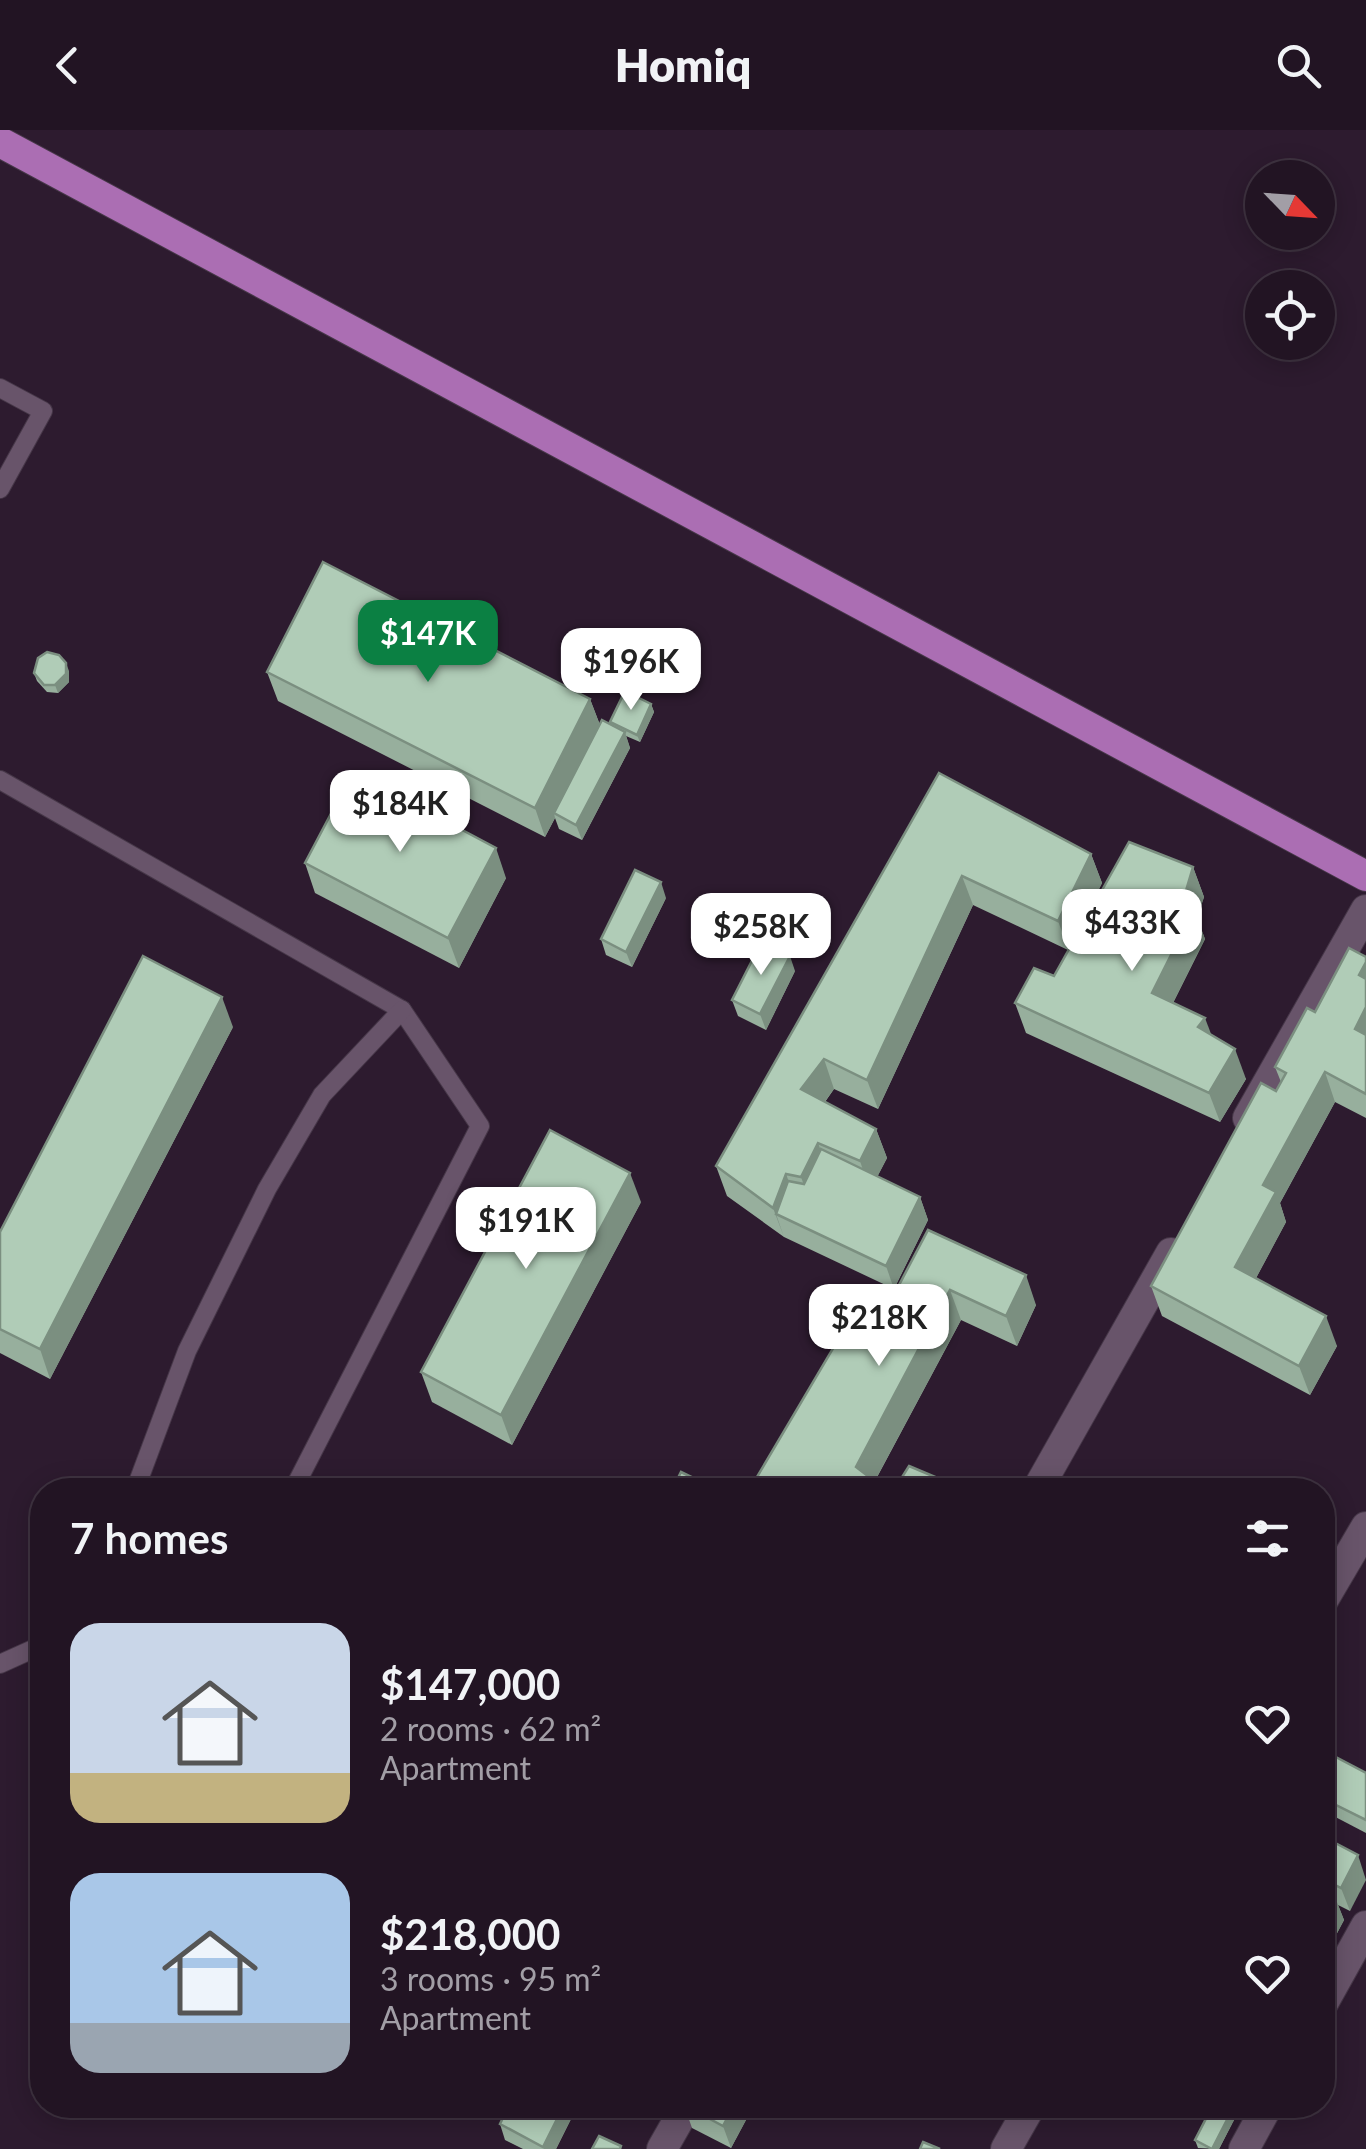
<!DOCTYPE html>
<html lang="en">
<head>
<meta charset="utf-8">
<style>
	:root { --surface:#221423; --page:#2e2130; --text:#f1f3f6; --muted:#a29ea6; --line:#3f3341; --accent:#0b8043 }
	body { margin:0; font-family:Lato,sans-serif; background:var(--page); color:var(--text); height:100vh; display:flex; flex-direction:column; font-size:38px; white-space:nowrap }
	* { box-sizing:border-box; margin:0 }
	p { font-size:32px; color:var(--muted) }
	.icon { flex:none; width:55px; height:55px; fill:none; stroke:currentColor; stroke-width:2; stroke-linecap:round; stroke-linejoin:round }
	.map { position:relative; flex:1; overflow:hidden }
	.drawer { position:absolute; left:30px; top:1348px; width:1305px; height:640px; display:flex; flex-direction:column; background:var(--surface); border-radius:40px; box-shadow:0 5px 25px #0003,0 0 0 2px var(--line) }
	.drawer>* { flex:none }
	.needle { width:65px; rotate:115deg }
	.controls { position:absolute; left:1245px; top:30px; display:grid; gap:20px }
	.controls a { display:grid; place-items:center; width:90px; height:90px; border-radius:50%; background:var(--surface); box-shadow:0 5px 25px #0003,0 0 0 2px var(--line); font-size:50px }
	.price { position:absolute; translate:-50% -85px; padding:0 22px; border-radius:20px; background:#fff; color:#222; font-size:32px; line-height:65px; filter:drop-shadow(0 2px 5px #0008) }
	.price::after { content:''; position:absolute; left:50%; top:60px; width:30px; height:22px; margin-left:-15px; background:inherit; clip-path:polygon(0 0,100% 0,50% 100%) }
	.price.on { background:var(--accent); color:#fff }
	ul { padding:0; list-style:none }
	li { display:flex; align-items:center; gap:30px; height:250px; padding:0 40px }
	li span { display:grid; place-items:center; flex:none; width:280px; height:200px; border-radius:30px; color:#555 }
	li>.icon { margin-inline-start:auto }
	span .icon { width:120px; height:120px; fill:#fffc; stroke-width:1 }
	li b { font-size:42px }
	h2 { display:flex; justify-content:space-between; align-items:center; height:120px; padding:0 40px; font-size:42px }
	header { display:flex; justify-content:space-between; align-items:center; height:130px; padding:0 40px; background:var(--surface); font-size:45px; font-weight:800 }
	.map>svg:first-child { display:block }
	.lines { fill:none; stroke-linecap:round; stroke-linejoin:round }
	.service-casing { stroke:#463748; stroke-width:20 }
	.minor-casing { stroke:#463748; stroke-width:32 }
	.primary-casing { stroke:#463748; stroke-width:32 }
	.service { stroke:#68546a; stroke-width:18 }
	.minor { stroke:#68546a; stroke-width:30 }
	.primary { stroke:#ab6eb3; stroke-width:30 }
	.wall { fill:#97af9d }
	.shaded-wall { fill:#7b8f80 }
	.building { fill:#b0ccb7; stroke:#7b8f80; stroke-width:2.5 }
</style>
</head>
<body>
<header><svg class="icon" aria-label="back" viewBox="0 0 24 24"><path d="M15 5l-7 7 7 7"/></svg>Homiq<svg class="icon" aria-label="search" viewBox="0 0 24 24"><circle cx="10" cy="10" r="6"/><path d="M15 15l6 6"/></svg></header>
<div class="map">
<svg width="1366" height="2019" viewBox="0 0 1366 2019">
	<rect width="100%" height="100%" fill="#2d1b2f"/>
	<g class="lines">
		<g class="service-casing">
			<g id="service">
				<polyline points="0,258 43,281 0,359"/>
				<polyline points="0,650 402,880 480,996 293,1360"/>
				<polyline points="135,1360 187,1221 267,1059 322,965 402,880"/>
				<polyline points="0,1534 42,1515"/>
			</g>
		</g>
		<g class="minor-casing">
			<g id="minor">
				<polyline points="1248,988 1366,780"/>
				<polyline points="1037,1360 1171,1123"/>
				<polyline points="1322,1472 1366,1397"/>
				<polyline points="1322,1875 1366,1796"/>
				<polyline points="662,2019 687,1975"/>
				<polyline points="1006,2019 1031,1975"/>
				<polyline points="1244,2019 1268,1975"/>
			</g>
		</g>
		<g class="primary-casing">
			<polyline id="primary" points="0,12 1366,746"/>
		</g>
		<use href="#service" class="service"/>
		<use href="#minor" class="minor"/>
		<use href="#primary" class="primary"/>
	</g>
	<g class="wall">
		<polygon points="69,541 69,552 58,563 47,562 37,551 34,543"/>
		<polygon points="267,542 590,569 600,595 611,595 610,592 651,574 654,582 640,612 626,606 630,618 582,710 559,699 555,688 545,707 278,571"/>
		<polygon points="939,643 1091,724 1102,753 1074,809 1193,737 1204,767 1197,788 1205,809 1173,873 1211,905 1246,949 1220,992 1026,903 1015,873 1054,846 1068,820 973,775 878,979 834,959 825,972 876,999 887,1028 877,1047 920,1067 928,1090 894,1159 784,1107 727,1066 716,1036"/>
		<polygon points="305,733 506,748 459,838 315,763"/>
		<polygon points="666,768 632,837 606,825 601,809"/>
		<polygon points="1366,827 1366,988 1335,972 1280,1073 1286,1092 1256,1148 1337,1216 1310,1265 1162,1186 1151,1156 1281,952 1275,937 1315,882"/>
		<polygon points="795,841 766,900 738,886 732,870"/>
		<polygon points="233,897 50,1249 0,1223 0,1102"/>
		<polygon points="641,1072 512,1315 432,1272 421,1242"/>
		<polygon points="928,1100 1036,1175 1017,1216 961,1190 875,1351 886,1360 762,1360 757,1347 870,1210"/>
		<polygon points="1322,1643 1366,1643 1366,1703 1322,1680"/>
		<polygon points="1322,1706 1358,1725 1350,1781 1338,1775 1344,1790 1327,1822 1322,1820"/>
		<polygon points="509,1975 578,1975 556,2019 523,2019 505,2010 500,1994"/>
		<polygon points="684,1975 754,1975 731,2018 692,1998"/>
		<polygon points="1231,1982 1234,1990 1219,2019 1198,2018 1195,2010"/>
	</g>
	<g class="shaded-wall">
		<polygon points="66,533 69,541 69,552 58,563 55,555"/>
		<polygon points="590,569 601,598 554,683 555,688 545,707 535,678"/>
		<polygon points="651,574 654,582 640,612 637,605"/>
		<polygon points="625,602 630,618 582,710 576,695"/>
		<polygon points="496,718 506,748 459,838 448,808"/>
		<polygon points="1091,724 1102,753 1069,820 1058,791"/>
		<polygon points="1193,737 1204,767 1197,788 1205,809 1163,893 1152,863"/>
		<polygon points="962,746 973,775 878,979 867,950"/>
		<polygon points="661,752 666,768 632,837 626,822"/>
		<polygon points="790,826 795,841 766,900 760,884"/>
		<polygon points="1366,832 1366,865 1359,845"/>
		<polygon points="222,867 233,897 50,1249 40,1219"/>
		<polygon points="1366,877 1366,927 1355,899"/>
		<polygon points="1205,888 1216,917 1198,897"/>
		<polygon points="1235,919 1246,949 1220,992 1209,963"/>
		<polygon points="824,929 834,959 812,989 801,959"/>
		<polygon points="1325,942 1335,972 1280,1073 1286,1092 1246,1167 1235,1137 1263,1055"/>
		<polygon points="876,999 887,1028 870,1061 860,1031"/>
		<polygon points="818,1013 829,1042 812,1077 801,1047"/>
		<polygon points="630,1043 641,1072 512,1315 501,1285"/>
		<polygon points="786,1044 797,1074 776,1084 784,1107 773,1078"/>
		<polygon points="920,1067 928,1090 894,1159 886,1136"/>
		<polygon points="1026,1145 1036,1175 1017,1216 1006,1186"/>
		<polygon points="950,1160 961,1190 870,1360 856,1337"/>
		<polygon points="1326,1186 1337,1216 1310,1265 1299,1236"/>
		<polygon points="1358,1725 1366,1750 1350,1781 1341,1758"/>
		<polygon points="1335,1767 1344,1790 1327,1822 1322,1811 1322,1791"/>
		<polygon points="564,1975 578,1975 556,2019 544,2019 543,2017"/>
		<polygon points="734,1975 754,1975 731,2018 723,1996"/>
		<polygon points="1231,1982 1234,1990 1219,2019 1212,2019"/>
	</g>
	<g class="building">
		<polygon points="323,432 590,569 535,678 267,542"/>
		<polygon points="47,522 59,525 66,533 66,544 55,555 44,555 34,543 38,528"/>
		<polygon points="625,561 651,574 637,605 610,592"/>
		<polygon points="602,590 625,602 576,695 554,683"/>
		<polygon points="353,642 496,718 448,808 305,733"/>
		<polygon points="939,643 1091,724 1058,791 962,746 867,950 824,929 801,959 876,999 860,1031 818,1013 801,1047 786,1044 773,1078 716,1036"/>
		<polygon points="1129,712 1193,737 1182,774 1194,779 1152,863 1205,888 1198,897 1235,919 1209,963 1015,873 1034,838 1054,846"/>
		<polygon points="635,740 661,752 626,822 601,809"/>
		<polygon points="762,811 790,826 760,884 732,870"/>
		<polygon points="1349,818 1366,827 1366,832 1359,845 1366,849 1366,877 1355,899 1366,905 1366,964 1325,942 1263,1055 1276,1062 1235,1137 1326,1186 1299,1236 1151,1156 1261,953 1276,961 1286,943 1275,937 1307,878 1315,882"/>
		<polygon points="143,826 222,867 40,1219 0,1199 0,1102"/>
		<polygon points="550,1000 630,1043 501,1285 421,1242"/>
		<polygon points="821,1019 920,1067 886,1136 776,1084 788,1051 804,1054"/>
		<polygon points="928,1100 1026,1145 1006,1186 950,1160 856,1337 886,1360 784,1360 757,1347 845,1198 870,1210"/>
		<polygon points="909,1336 966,1360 894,1360"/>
		<polygon points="681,1342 712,1357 711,1360 672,1360"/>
		<polygon points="1332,1625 1366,1643 1366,1690 1322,1668 1322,1643"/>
		<polygon points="1322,1706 1358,1725 1341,1758 1322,1748"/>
		<polygon points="1322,1760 1335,1767 1322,1791"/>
		<polygon points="509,1975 564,1975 543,2017 500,1994"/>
		<polygon points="684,1975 734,1975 723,1996"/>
		<polygon points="1213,1975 1218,1975 1231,1982 1212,2019 1195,2010"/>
		<polygon points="599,2006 621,2016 620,2019 592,2019"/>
		<polygon points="923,2012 940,2019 920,2019"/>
	</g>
</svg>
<div class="controls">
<a><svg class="needle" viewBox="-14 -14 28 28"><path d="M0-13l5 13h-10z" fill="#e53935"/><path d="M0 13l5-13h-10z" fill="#a29ea6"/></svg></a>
<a><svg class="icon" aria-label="locate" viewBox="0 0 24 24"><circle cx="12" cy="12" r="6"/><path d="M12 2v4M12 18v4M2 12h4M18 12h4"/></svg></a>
</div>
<b class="price on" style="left:428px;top:555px">$147K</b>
<b class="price" style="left:631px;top:583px">$196K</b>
<b class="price" style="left:400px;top:725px">$184K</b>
<b class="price" style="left:1132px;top:844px">$433K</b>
<b class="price" style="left:761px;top:848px">$258K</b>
<b class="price" style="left:526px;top:1142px">$191K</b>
<b class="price" style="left:879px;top:1239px">$218K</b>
<section class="drawer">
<h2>7 homes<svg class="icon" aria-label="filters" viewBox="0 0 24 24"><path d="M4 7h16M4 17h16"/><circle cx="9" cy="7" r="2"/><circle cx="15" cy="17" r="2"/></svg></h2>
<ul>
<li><span style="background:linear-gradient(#c9d6e8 75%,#c2b280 0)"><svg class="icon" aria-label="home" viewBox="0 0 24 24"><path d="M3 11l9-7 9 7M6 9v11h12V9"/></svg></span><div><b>$147,000</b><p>2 rooms · 62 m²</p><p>Apartment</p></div><svg class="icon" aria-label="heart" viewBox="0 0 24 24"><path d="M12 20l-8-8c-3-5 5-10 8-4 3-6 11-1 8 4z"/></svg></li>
<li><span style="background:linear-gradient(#a9c7e8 75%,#9aa5b1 0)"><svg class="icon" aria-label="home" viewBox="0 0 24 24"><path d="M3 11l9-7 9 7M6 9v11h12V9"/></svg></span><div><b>$218,000</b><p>3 rooms · 95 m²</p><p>Apartment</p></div><svg class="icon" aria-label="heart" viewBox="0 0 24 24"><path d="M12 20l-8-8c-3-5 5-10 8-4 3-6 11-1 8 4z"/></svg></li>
</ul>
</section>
</div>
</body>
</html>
